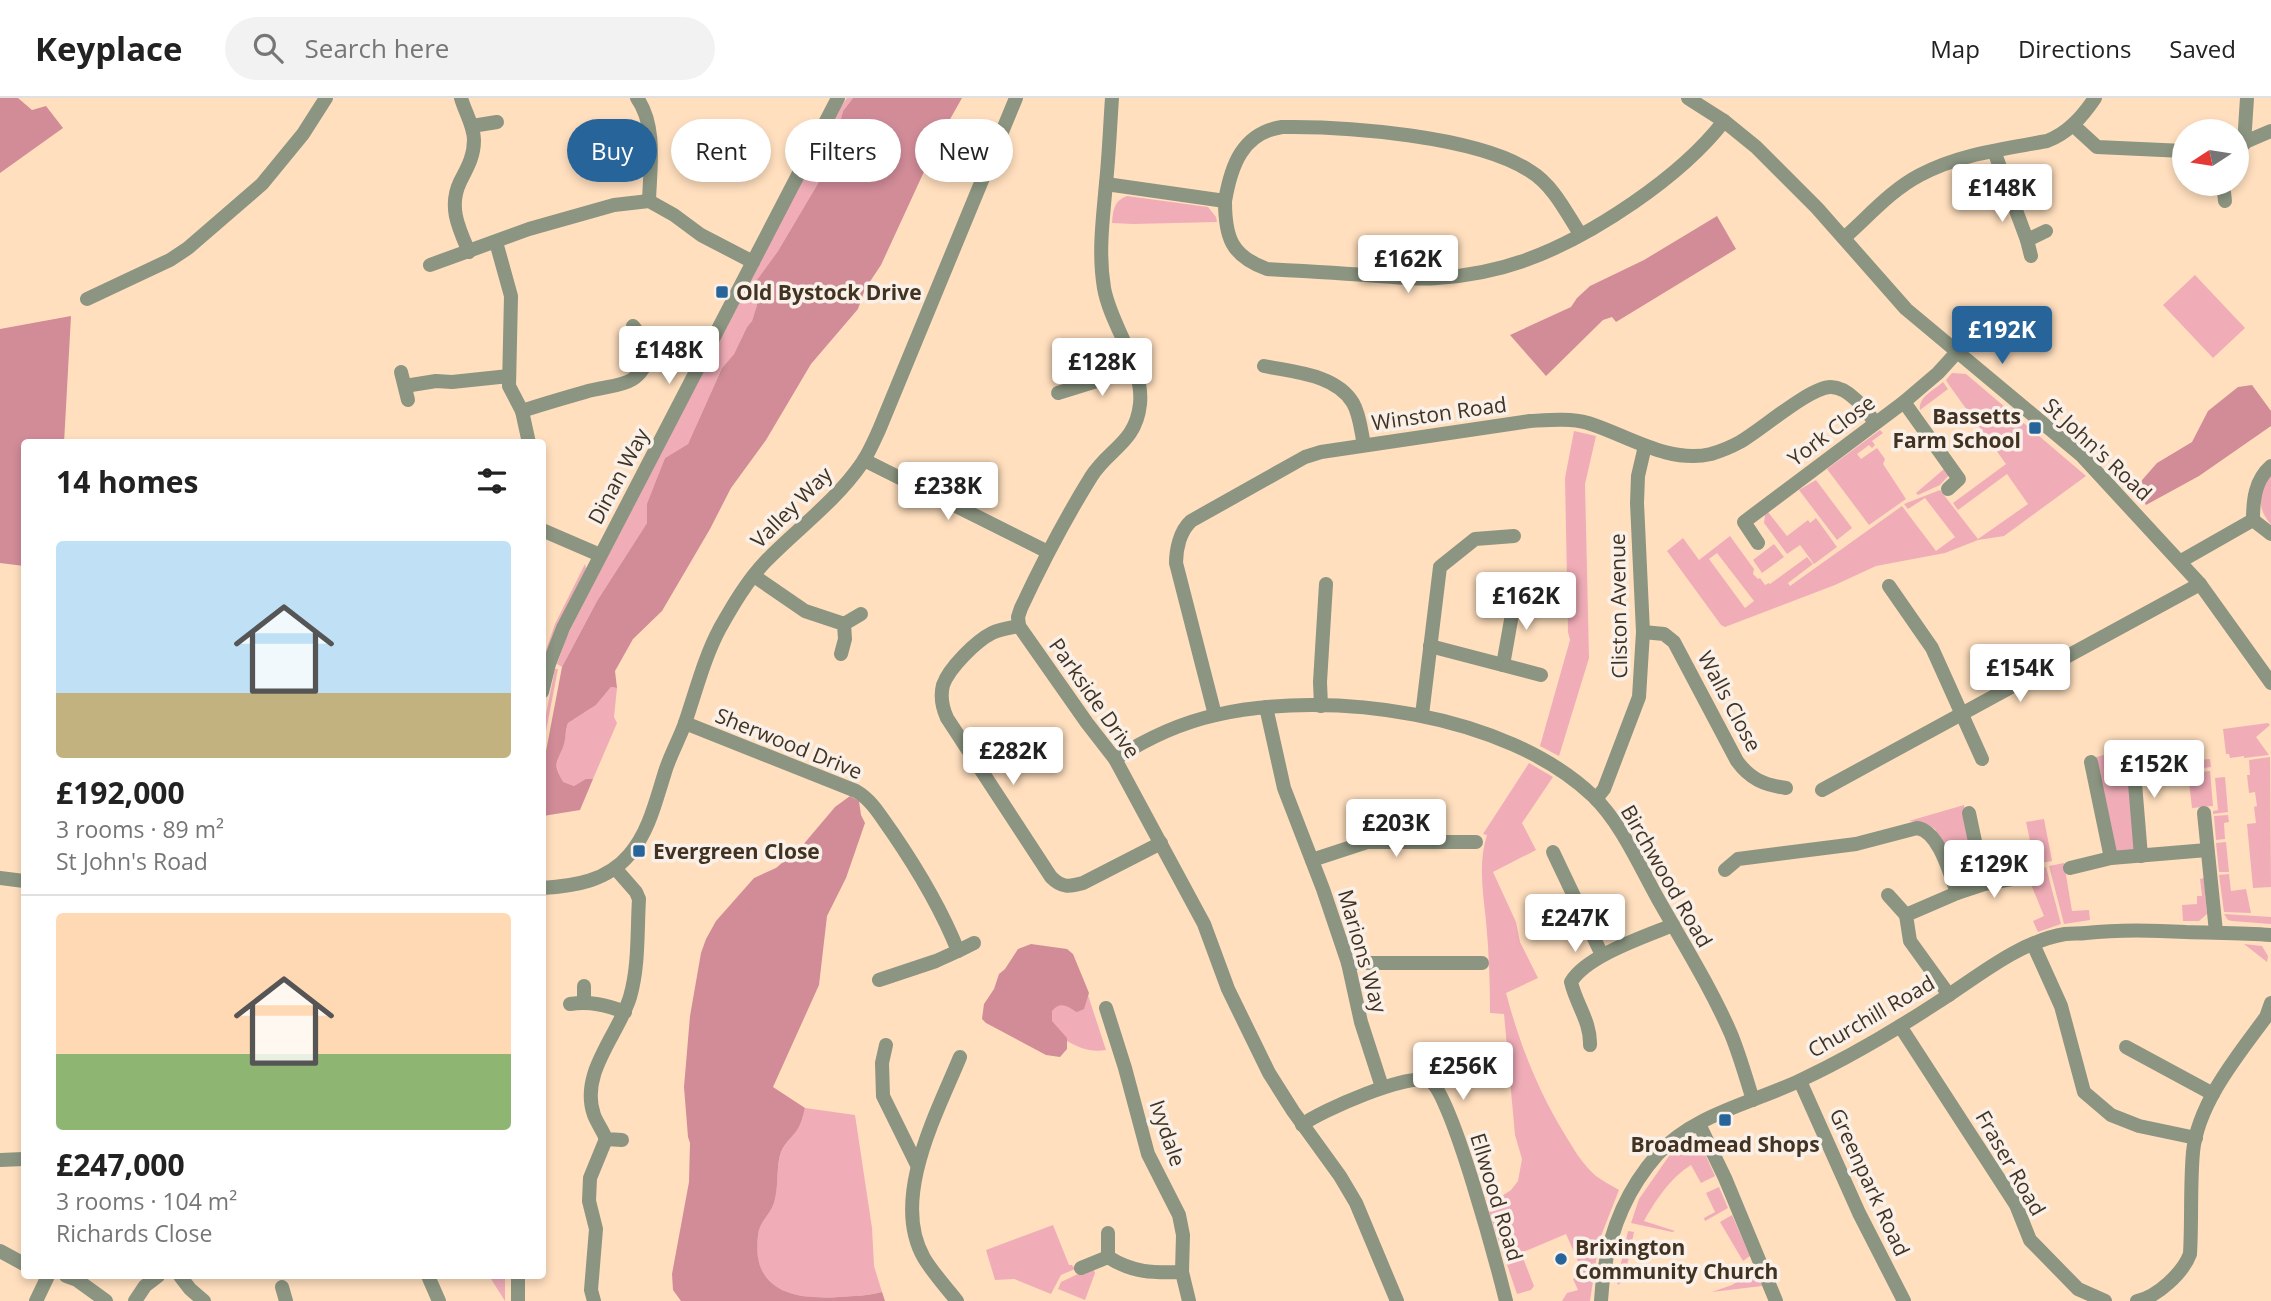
<!DOCTYPE html>
<html lang="en">
<head>
<meta charset="utf-8">
<style>
	:root { --surface:#fff; --page:#f2f2f2; --text:#222; --muted:#767676; --line:#e0e0e0; --accent:#26649a }
	body { margin:0; font-family:"Open Sans",sans-serif; background:var(--page); color:var(--text); height:100vh; display:flex; flex-direction:column; font-size:26px; white-space:nowrap }
	* { box-sizing:border-box; margin:0 }
	p { font-size:23px; color:var(--muted) }
	.icon { flex:none; width:38px; height:38px; fill:none; stroke:currentColor; stroke-width:2; stroke-linecap:round; stroke-linejoin:round }
	.map { position:relative; flex:1; overflow:hidden }
	.panel { position:absolute; left:21px; top:341px; width:525px; height:840px; display:flex; flex-direction:column; background:var(--surface); border-radius:7px; box-shadow:0 4px 10px #0003 }
	.panel>* { flex:none }
	.banner { position:absolute; left:567px; top:21px; width:665px; height:63px; display:flex; gap:14px }
	.needle { width:46px; rotate:258deg }
	.controls { position:absolute; left:2172px; top:21px; display:grid; gap:14px }
	.controls a { display:grid; place-items:center; width:77px; height:77px; border-radius:50%; background:var(--surface); box-shadow:0 4px 10px #0003; font-size:35px }
	.price { position:absolute; translate:-50% -60px; padding:0 16px; border-radius:7px; background:#fff; color:#222; font-size:23px; line-height:46px; filter:drop-shadow(0 2px 4px #0008) }
	.price::after { content:''; position:absolute; left:50%; top:42px; width:21px; height:16px; margin-left:-10px; background:inherit; clip-path:polygon(0 0,100% 0,50% 100%) }
	.price.on { background:var(--accent); color:#fff }
	ul { padding:0; list-style:none }
	li { display:grid; align-content:center; gap:14px; height:371px; padding:0 35px }
	li+li { border-top:2px solid var(--line) }
	li span { display:grid; place-items:center; height:217px; border-radius:7px; color:#555 }
	li>.icon { margin-inline-start:auto }
	span .icon { width:126px; height:126px; fill:#fffc; stroke-width:1 }
	li b { font-size:30px }
	h2 { display:flex; justify-content:space-between; align-items:center; height:84px; padding:0 35px; font-size:30px }
	.tag { padding:0 24px; border-radius:32px; background:var(--surface); box-shadow:0 4px 10px #0003; font-size:24px; line-height:63px }
	.tag.on { background:var(--accent); color:#fff }
	header { display:flex; align-items:center; gap:42px; box-sizing:border-box; height:98px; padding:0 35px; background:var(--surface); border-bottom:2px solid var(--line) }
	header strong { font-size:33px }
	nav { display:flex; gap:38px; margin-inline-start:auto; font-size:24px }
	.search { width:490px; height:63px; background:var(--page); display:flex; align-items:center; gap:18px; box-sizing:border-box; padding:0 24px; border-radius:38px; color:var(--muted); font-size:26px }
	.map>svg:first-child { display:block }
	.green { fill:#f0adb8; fill-rule:evenodd }
	.forest { fill:#d18c98 }
	.lines { fill:none; stroke-linecap:round; stroke-linejoin:round }
	.minor { stroke:#8b9581; stroke-width:14 }
	.tertiary { stroke:#8b9581; stroke-width:14 }
	.poi-dot { fill:#26649a; stroke:#f9f1e9; stroke-width:2.5 }
	.labels { text-anchor:middle; dominant-baseline:central; stroke-width:7; stroke-linejoin:round; paint-order:stroke }
	.poi-label { font-size:21px; font-weight:bold; fill:#413221; stroke:#f9f1e9; text-anchor:start }
	.street-label { font-size:21px; fill:#413221; stroke:#f9f1e9 }
</style>
</head>
<body>
<header>
<strong>Keyplace</strong>
<div class="search"><svg class="icon" aria-label="search" viewBox="0 0 24 24"><circle cx="10" cy="10" r="6"/><path d="M15 15l6 6"/></svg>Search here</div>
<nav><a>Map</a><a>Directions</a><a>Saved</a></nav>
</header>
<div class="map">
<svg width="2271" height="1203" viewBox="0 0 2271 1203">
	<rect width="100%" height="100%" fill="#ffdfbe"/>
	<g class="green">
		<polygon points="847,0 853,0 843,13 831,58 820,82 778,153 751,190 757,207 752,223 747,229 734,256 722,270 688,346 665,360 654,391 647,425 597,503 562,569 557,566 567,538 609,456 838,13"/>
		<path d="M1127,98L1208,109L1216,119L1217,124L1133,126L1112,125C1113,112 1114,103 1127,98Z"/>
		<polygon points="2195,177 2245,230 2213,260 2163,207"/>
		<path d="M1952,275L1966,276L2086,378L2004,438L1978,442L1945,455L1876,468L1835,487L1725,529L1721,527L1667,453L1683,440L1699,462L1730,438L1754,471L1753,476L1758,481L1760,480L1765,487L1769,485L1770,486L1807,459L1813,466L1788,485L1790,488L1902,408L1936,453L1955,439L1925,400L1908,411L1904,406L1940,392L1978,441L2028,406L2007,376L1958,412L1953,405L2006,366L1949,287L1946,282ZM1717,455L1754,503L1745,510L1709,461Z"/>
		<path d="M1943,284L1948,291L1920,312C1918,299 1934,292 1943,284Z"/>
		<polygon points="1880,332 1883,335 1872,343 1875,347 1872,350 1869,347 1857,356 1861,361 1877,350 1885,361 1883,366 1906,401 1869,427 1827,371"/>
		<polygon points="1574,333 1596,338 1585,386 1589,560 1559,658 1540,648 1570,542 1568,534 1565,380"/>
		<polygon points="1944,371 1949,377 1940,387 1918,397 1916,395"/>
		<path d="M2271,374V427C2254,406 2261,395 2271,374Z"/>
		<polygon points="1816,382 1852,430 1837,442 1799,392"/>
		<polygon points="1768,414 1787,438 1808,422 1810,425 1816,420 1837,449 1814,466 1800,447 1787,456 1764,425 1765,417"/>
		<polygon points="1774,446 1784,459 1762,475 1753,462"/>
		<polygon points="585,466 586,471 543,561 555,526"/>
		<polygon points="555,571 558,571 543,648 543,631"/>
		<path d="M611,589L617,590L614,619L617,625L593,681H587L574,688L562,684C552,663 559,662 564,643C566,637 566,631 568,625L596,607Z"/>
		<polygon points="2268,625 2270,627 2256,639 2269,657 2244,660 2244,658 2230,660 2229,656 2226,656 2223,631"/>
		<polygon points="2126,651 2135,750 2133,753 2114,753 2093,660"/>
		<polygon points="2270,659 2271,789 2253,790 2247,726 2256,725 2254,709 2257,708 2255,694 2249,695 2247,677 2250,677 2249,662"/>
		<polygon points="2210,661 2211,669 2188,672 2187,663"/>
		<path d="M1529,665L1553,679L1522,725L1536,752L1493,774L1516,824L1520,844L1538,880L1506,895C1519,944 1537,991 1564,1035C1573,1050 1582,1066 1596,1078C1603,1083 1612,1088 1619,1092L1599,1143L1590,1203H1562L1567,1195L1578,1192L1573,1181L1576,1179L1573,1171L1580,1168L1566,1136L1521,1155L1534,1188L1531,1192L1517,1196L1489,1114L1499,1111V1100L1511,1092L1518,1083L1522,1061L1515,1037L1504,916L1490,915C1490,885 1489,854 1486,823C1483,794 1478,765 1487,737L1483,736Z"/>
		<polygon points="2210,673 2213,708 2192,710 2188,675"/>
		<polygon points="2225,679 2228,714 2213,716 2213,713 2218,712 2215,680"/>
		<polygon points="1964,707 1975,782 1964,787 1960,786 1935,731 1924,725 1909,723"/>
		<polygon points="2228,717 2229,724 2224,725 2225,741 2216,742 2214,718"/>
		<polygon points="2044,721 2052,763 2035,766 2026,724"/>
		<polygon points="2226,744 2229,774 2219,774 2216,745"/>
		<polygon points="2064,765 2072,813 2089,812 2090,822 2064,826 2049,768"/>
		<polygon points="2046,769 2061,826 2038,834 2033,823 2044,818 2030,784 2032,783 2029,772"/>
		<polygon points="2229,776 2231,793 2246,791 2251,815 2224,814 2219,777"/>
		<polygon points="2204,780 2207,816 2199,823 2183,823 2182,807 2197,806 2197,798 2202,798 2200,781"/>
		<polygon points="2224,816 2271,819 2271,826 2232,823 2228,822"/>
		<polygon points="2244,846 2262,848 2268,858 2267,864"/>
		<path d="M1085,888L1106,952C1079,957 1057,936 1037,921Z"/>
		<path d="M805,1010L855,1017L872,1130L874,1168L882,1194C868,1198 854,1198 839,1199C795,1202 750,1194 758,1138C759,1124 770,1117 774,1105C779,1089 776,1072 780,1057C783,1047 789,1042 795,1035C801,1028 803,1018 805,1010Z"/>
		<path d="M1700,1050L1705,1056L1715,1078L1701,1085L1691,1067C1671,1079 1655,1103 1644,1123L1675,1133L1672,1134L1631,1125L1639,1101L1669,1058L1675,1053Z"/>
		<polygon points="1719,1089 1728,1110 1705,1123 1704,1120 1715,1114 1706,1095"/>
		<polygon points="1732,1117 1750,1158 1743,1163 1720,1124"/>
		<polygon points="1053,1127 1069,1167 1072,1167 1075,1171 1061,1177 1051,1196 1014,1181 995,1182 986,1152"/>
		<polygon points="1628,1133 1634,1134 1624,1182 1618,1187 1617,1184"/>
		<polygon points="1093,1169 1095,1175 1085,1202 1058,1191 1061,1184"/>
		<polygon points="1754,1173 1756,1174 1762,1188 1712,1194 1732,1187"/>
		<polygon points="490,1178 505,1178 505,1203 491,1181"/>
	</g>
	<g class="forest">
		<polygon points="0,0 18,0 32,12 46,8 63,30 0,75"/>
		<path d="M853,0H962L940,39L881,167L865,191L858,211L811,266L766,342L731,390L710,431L662,513L633,541L615,573L617,590L611,589L596,607L568,625C565,633 566,641 563,649C556,666 553,666 563,684L574,688L586,681H593L580,712L543,718V669L562,569L597,503L647,425V406L665,360L688,346L722,270L734,256L747,229L752,223L757,207L751,190L778,153L820,82L831,58L843,13Z"/>
		<polygon points="1717,118 1736,151 1616,224 1612,219 1603,222 1546,278 1510,237 1571,209 1577,200 1590,188 1644,162"/>
		<polygon points="71,218 64,345 24,345 24,468 0,465 0,231"/>
		<polygon points="2252,287 2271,313 2271,328 2199,378 2146,407 2136,389 2157,365 2192,344 2208,313 2238,289"/>
		<path d="M850,698L859,703L861,717L865,725L846,780L827,818L819,887L773,989L805,1010C803,1018 801,1028 795,1035C789,1042 783,1047 780,1057C776,1072 779,1089 774,1105C770,1117 759,1124 758,1138C751,1194 795,1202 839,1199C854,1198 868,1198 882,1194L885,1203H681L673,1192L672,1176L689,1084L690,1045L688,1039L684,989L690,918L701,855L706,841L716,823L754,780L776,770L802,748L835,709Z"/>
		<path d="M1031,846L1067,851L1073,856L1089,895L1084,911L1077,914C1068,909 1061,902 1052,913V923L1067,940V951L1060,959L1046,957L986,925L982,921L984,906L994,891L999,876L1005,871L1018,851Z"/>
	</g>
	<g class="lines">
		<g class="minor">
			<path d="M461,0C465,14 474,28 474,42C474,59 467,70 460,84C448,109 459,131 469,154"/>
			<path d="M637,0C657,28 650,70 649,103"/>
			<path d="M1112,0C1110,28 1109,57 1106,85C1103,121 1098,154 1104,190C1111,229 1144,267 1140,306C1136,345 1108,351 1091,379C1065,421 1042,465 1021,510L1018,519L1019,528L1087,625L1115,661L1204,826L1228,891L1269,975L1293,1013L1340,1078L1356,1105L1397,1203"/>
			<polyline points="2073,27 2097,49 2184,53"/>
			<polyline points="472,28 497,24"/>
			<polyline points="2244,46 2247,0"/>
			<polyline points="2238,47 2271,33"/>
			<polyline points="1994,53 2027,142 2046,133"/>
			<path d="M1106,86L1225,103C1225,139 1231,158 1267,171C1305,173 1342,175 1379,178C1398,179 1418,182 1437,180C1467,178 1498,172 1526,162C1592,138 1681,79 1724,23"/>
			<polyline points="2223,86 2225,103"/>
			<path d="M1225,103C1231,68 1242,35 1282,29C1346,28 1477,38 1530,73C1553,87 1566,114 1580,136"/>
			<path d="M1844,140C1868,119 1891,92 1920,77C1959,56 2004,51 2047,43C2068,35 2082,19 2095,0"/>
			<polyline points="2027,142 2031,158"/>
			<polyline points="496,144 511,198 509,288 522,313 529,345"/>
			<polyline points="430,167 529,131 614,107 649,103 674,117 701,137 753,164"/>
			<polyline points="87,201 170,162 188,150 262,86 303,36 326,0"/>
			<polyline points="633,228 648,248 650,255 670,256"/>
			<path d="M1264,268C1292,274 1336,276 1353,305C1360,317 1361,333 1364,347"/>
			<polyline points="401,274 408,302"/>
			<polyline points="405,288 436,283 452,284 509,278"/>
			<polyline points="1058,295 1135,271"/>
			<polyline points="1904,304 1959,381 1948,391"/>
			<path d="M522,313C543,306 564,300 585,294C615,285 639,292 650,255"/>
			<polyline points="864,362 1048,454"/>
			<path d="M2253,422C2253,402 2255,382 2271,368"/>
			<polyline points="542,432 600,457"/>
			<polyline points="1758,445 1744,424 1904,304 1938,275 1958,253"/>
			<polyline points="2181,463 2253,422 2271,436"/>
			<polyline points="754,478 805,513 844,526 845,541 841,556"/>
			<polyline points="1889,488 1932,550 1982,661"/>
			<polyline points="844,526 861,516"/>
			<path d="M1019,528C1010,530 1000,531 992,535C976,543 949,570 943,587C940,599 942,609 947,620L1051,779C1062,790 1069,789 1083,785L1161,745"/>
			<path d="M1643,534L1664,536L1674,544L1737,663C1750,681 1764,687 1786,690"/>
			<polyline points="1430,548 1541,577"/>
			<polyline points="1503,567 1516,494"/>
			<polyline points="1321,608 1320,584 1326,486"/>
			<polyline points="1266,609 1284,690 1323,791 1348,865 1361,924 1382,989"/>
			<path d="M1215,617L1176,465C1176,451 1180,433 1191,423L1305,359L1321,354L1530,323C1549,322 1570,320 1588,325C1627,337 1668,366 1711,356C1721,353 1731,349 1740,344C1760,333 1811,288 1831,289C1848,289 1866,311 1875,325"/>
			<polyline points="1422,617 1440,469 1475,441 1514,438"/>
			<path d="M685,625L856,693C872,702 881,719 892,734C918,772 941,810 958,853L936,863L879,882"/>
			<polyline points="2132,649 2141,758"/>
			<path d="M1115,661C1146,641 1180,625 1216,617C1330,591 1506,615 1593,698C1621,725 1639,767 1658,801C1683,845 1711,890 1731,936C1740,958 1746,980 1753,1002"/>
			<polyline points="2091,664 2111,760"/>
			<polyline points="1822,692 2200,486"/>
			<polyline points="1596,701 1604,691 1639,599 1643,534 1637,405 1638,378 1645,348"/>
			<polyline points="1969,715 1984,786"/>
			<polyline points="2204,715 2216,834"/>
			<polyline points="1553,754 1602,857"/>
			<polyline points="1312,762 1367,744 1476,744"/>
			<path d="M615,770L636,794L639,801C637,834 639,868 630,899C619,936 579,975 594,1017C597,1025 603,1033 606,1041L622,1042"/>
			<polyline points="2070,770 2111,760 2207,752"/>
			<path d="M1725,772L1738,761L1856,746L1917,730C1939,733 1950,776 1957,795L1906,817L1910,843L1949,897"/>
			<polyline points="0,780 24,783"/>
			<path d="M542,790C575,788 607,783 629,757C649,734 656,702 665,674C670,657 679,642 685,625C696,593 704,560 720,530C733,507 747,483 765,464C797,431 836,403 862,365C869,355 874,343 879,332L1016,0"/>
			<polyline points="1957,795 1984,786 2023,779"/>
			<polyline points="1888,797 1906,817"/>
			<polyline points="2033,846 2061,908 2084,994 2111,1017 2139,1028 2196,1040"/>
			<polyline points="958,853 974,845"/>
			<polyline points="1348,865 1482,865"/>
			<polyline points="584,888 584,904"/>
			<path d="M570,906C590,903 606,907 625,914"/>
			<polyline points="1106,910 1125,970 1148,1056 1179,1117 1183,1137 1182,1174 1189,1203"/>
			<polyline points="1900,928 2016,1107 2030,1142 2078,1191 2105,1203"/>
			<polyline points="886,947 882,965 883,998 917,1067"/>
			<path d="M1590,947C1591,924 1576,906 1571,884C1586,858 1646,838 1673,827"/>
			<polyline points="2126,949 2213,996"/>
			<polyline points="1800,983 1859,1115 1904,1203"/>
			<polyline points="1699,1026 1725,1080 1776,1203"/>
			<path d="M1302,1027C1320,1013 1411,973 1430,983C1451,994 1498,1171 1506,1203"/>
			<polyline points="0,1062 24,1061"/>
			<polyline points="0,1153 24,1166"/>
			<polyline points="1108,1159 1108,1135"/>
			<path d="M1081,1170L1108,1159C1133,1175 1153,1175 1182,1174"/>
			<polyline points="66,1178 77,1182 106,1203"/>
			<polyline points="180,1178 190,1191 204,1203"/>
			<polyline points="428,1178 439,1203"/>
			<polyline points="282,1189 286,1203"/>
			<polyline points="36,1203 48,1178"/>
			<polyline points="135,1203 145,1188 158,1178"/>
			<polyline points="594,1203 591,1192 596,1131 589,1103 590,1080 606,1041"/>
			<path d="M957,1203C946,1189 933,1175 924,1160C890,1101 937,1015 960,959"/>
			<path d="M1601,1203C1604,1150 1621,1098 1657,1057C1694,1016 1753,1005 1801,982C1848,960 1892,934 1935,906C1975,881 2017,844 2065,836C2072,835 2079,836 2086,835C2120,831 2152,832 2186,834C2214,835 2243,835 2271,837"/>
			<path d="M2137,1203C2157,1199 2183,1175 2190,1156C2192,1122 2190,1088 2193,1054C2198,1005 2238,957 2266,919L2271,905"/>
		</g>
		<g class="tertiary">
			<polyline points="1688,0 1724,23 1756,49 1817,110 1906,211 2082,358 2200,486 2271,585"/>
			<polyline points="542,594 549,566 563,530 838,0"/>
			<polyline points="518,1178 518,1203"/>
		</g>
	</g>
	<g class="poi-dot">
		<rect x="715" y="187" width="14" height="14" rx="3.5"/>
		<rect x="2028" y="323" width="14" height="14" rx="3.5"/>
		<rect x="632" y="746" width="14" height="14" rx="3.5"/>
		<rect x="1718" y="1015" width="14" height="14" rx="3.5"/>
		<circle cx="1561" cy="1161" r="7"/>
	</g>
	<g class="labels">
		<g class="poi-label">
			<text x="736" y="194">Old Bystock Drive</text>
			<text x="2021" y="318" text-anchor="end">Bassetts<tspan x="2021" dy="24">Farm School</tspan></text>
			<text x="653" y="753">Evergreen Close</text>
			<text x="1725" y="1046" text-anchor="middle">Broadmead Shops</text>
			<text x="1575" y="1149">Brixington<tspan x="1575" dy="24">Community Church</tspan></text>
		</g>
		<g class="street-label">
			<text transform="translate(1439 315) rotate(-8)">Winston Road</text>
			<text transform="translate(1831 332) rotate(-37)">York Close</text>
			<text transform="translate(2098 351) rotate(43)">St John's Road</text>
			<text transform="translate(618 378) rotate(-62)">Dinan Way</text>
			<text transform="translate(791 409) rotate(-45)">Valley Way</text>
			<text transform="translate(1618 508) rotate(-91)">Cliston Avenue</text>
			<text transform="translate(1095 600) rotate(55)">Parkside Drive</text>
			<text transform="translate(1730 603) rotate(62)">Walls Close</text>
			<text transform="translate(789 645) rotate(22)">Sherwood Drive</text>
			<text transform="translate(1667 778) rotate(60)">Birchwood Road</text>
			<text transform="translate(1363 853) rotate(74)">Marions Way</text>
			<text transform="translate(1871 918) rotate(-30)">Churchill Road</text>
			<text transform="translate(1168 1035) rotate(71)">Ivydale</text>
			<text transform="translate(2011 1065) rotate(60)">Fraser Road</text>
			<text transform="translate(1870 1084) rotate(65)">Greenpark Road</text>
			<text transform="translate(1497 1099) rotate(73)">Ellwood Road</text>
		</g>
	</g>
</svg>
<div class="controls">
<a><svg class="needle" viewBox="-14 -14 28 28"><path d="M0-13l5 13h-10z" fill="#e53935"/><path d="M0 13l5-13h-10z" fill="#767676"/></svg></a>
</div>
<b class="price" style="left:2002px;top:126px">£148K</b>
<b class="price" style="left:1408px;top:197px">£162K</b>
<b class="price on" style="left:2002px;top:268px">£192K</b>
<b class="price" style="left:669px;top:288px">£148K</b>
<b class="price" style="left:1102px;top:300px">£128K</b>
<b class="price" style="left:948px;top:424px">£238K</b>
<b class="price" style="left:1526px;top:534px">£162K</b>
<b class="price" style="left:2020px;top:606px">£154K</b>
<b class="price" style="left:1013px;top:689px">£282K</b>
<b class="price" style="left:2154px;top:702px">£152K</b>
<b class="price" style="left:1396px;top:761px">£203K</b>
<b class="price" style="left:1994px;top:802px">£129K</b>
<b class="price" style="left:1575px;top:856px">£247K</b>
<b class="price" style="left:1463px;top:1004px">£256K</b>
<div class="banner">
<a class="tag on">Buy</a>
<a class="tag">Rent</a>
<a class="tag">Filters</a>
<a class="tag">New</a>
</div>
<section class="panel">
<h2>14 homes<svg class="icon" aria-label="filters" viewBox="0 0 24 24"><path d="M4 7h16M4 17h16"/><circle cx="9" cy="7" r="2"/><circle cx="15" cy="17" r="2"/></svg></h2>
<ul>
<li><span style="background:linear-gradient(#bfe0f5 70%,#c2b280 0)"><svg class="icon" aria-label="home" viewBox="0 0 24 24"><path d="M3 11l9-7 9 7M6 9v11h12V9"/></svg></span><div><b>£192,000</b><p>3 rooms · 89 m²</p><p>St John's Road</p></div></li>
<li><span style="background:linear-gradient(#ffd9b3 65%,#8fb573 0)"><svg class="icon" aria-label="home" viewBox="0 0 24 24"><path d="M3 11l9-7 9 7M6 9v11h12V9"/></svg></span><div><b>£247,000</b><p>3 rooms · 104 m²</p><p>Richards Close</p></div></li>
</ul>
</section>
</div>
</body>
</html>
